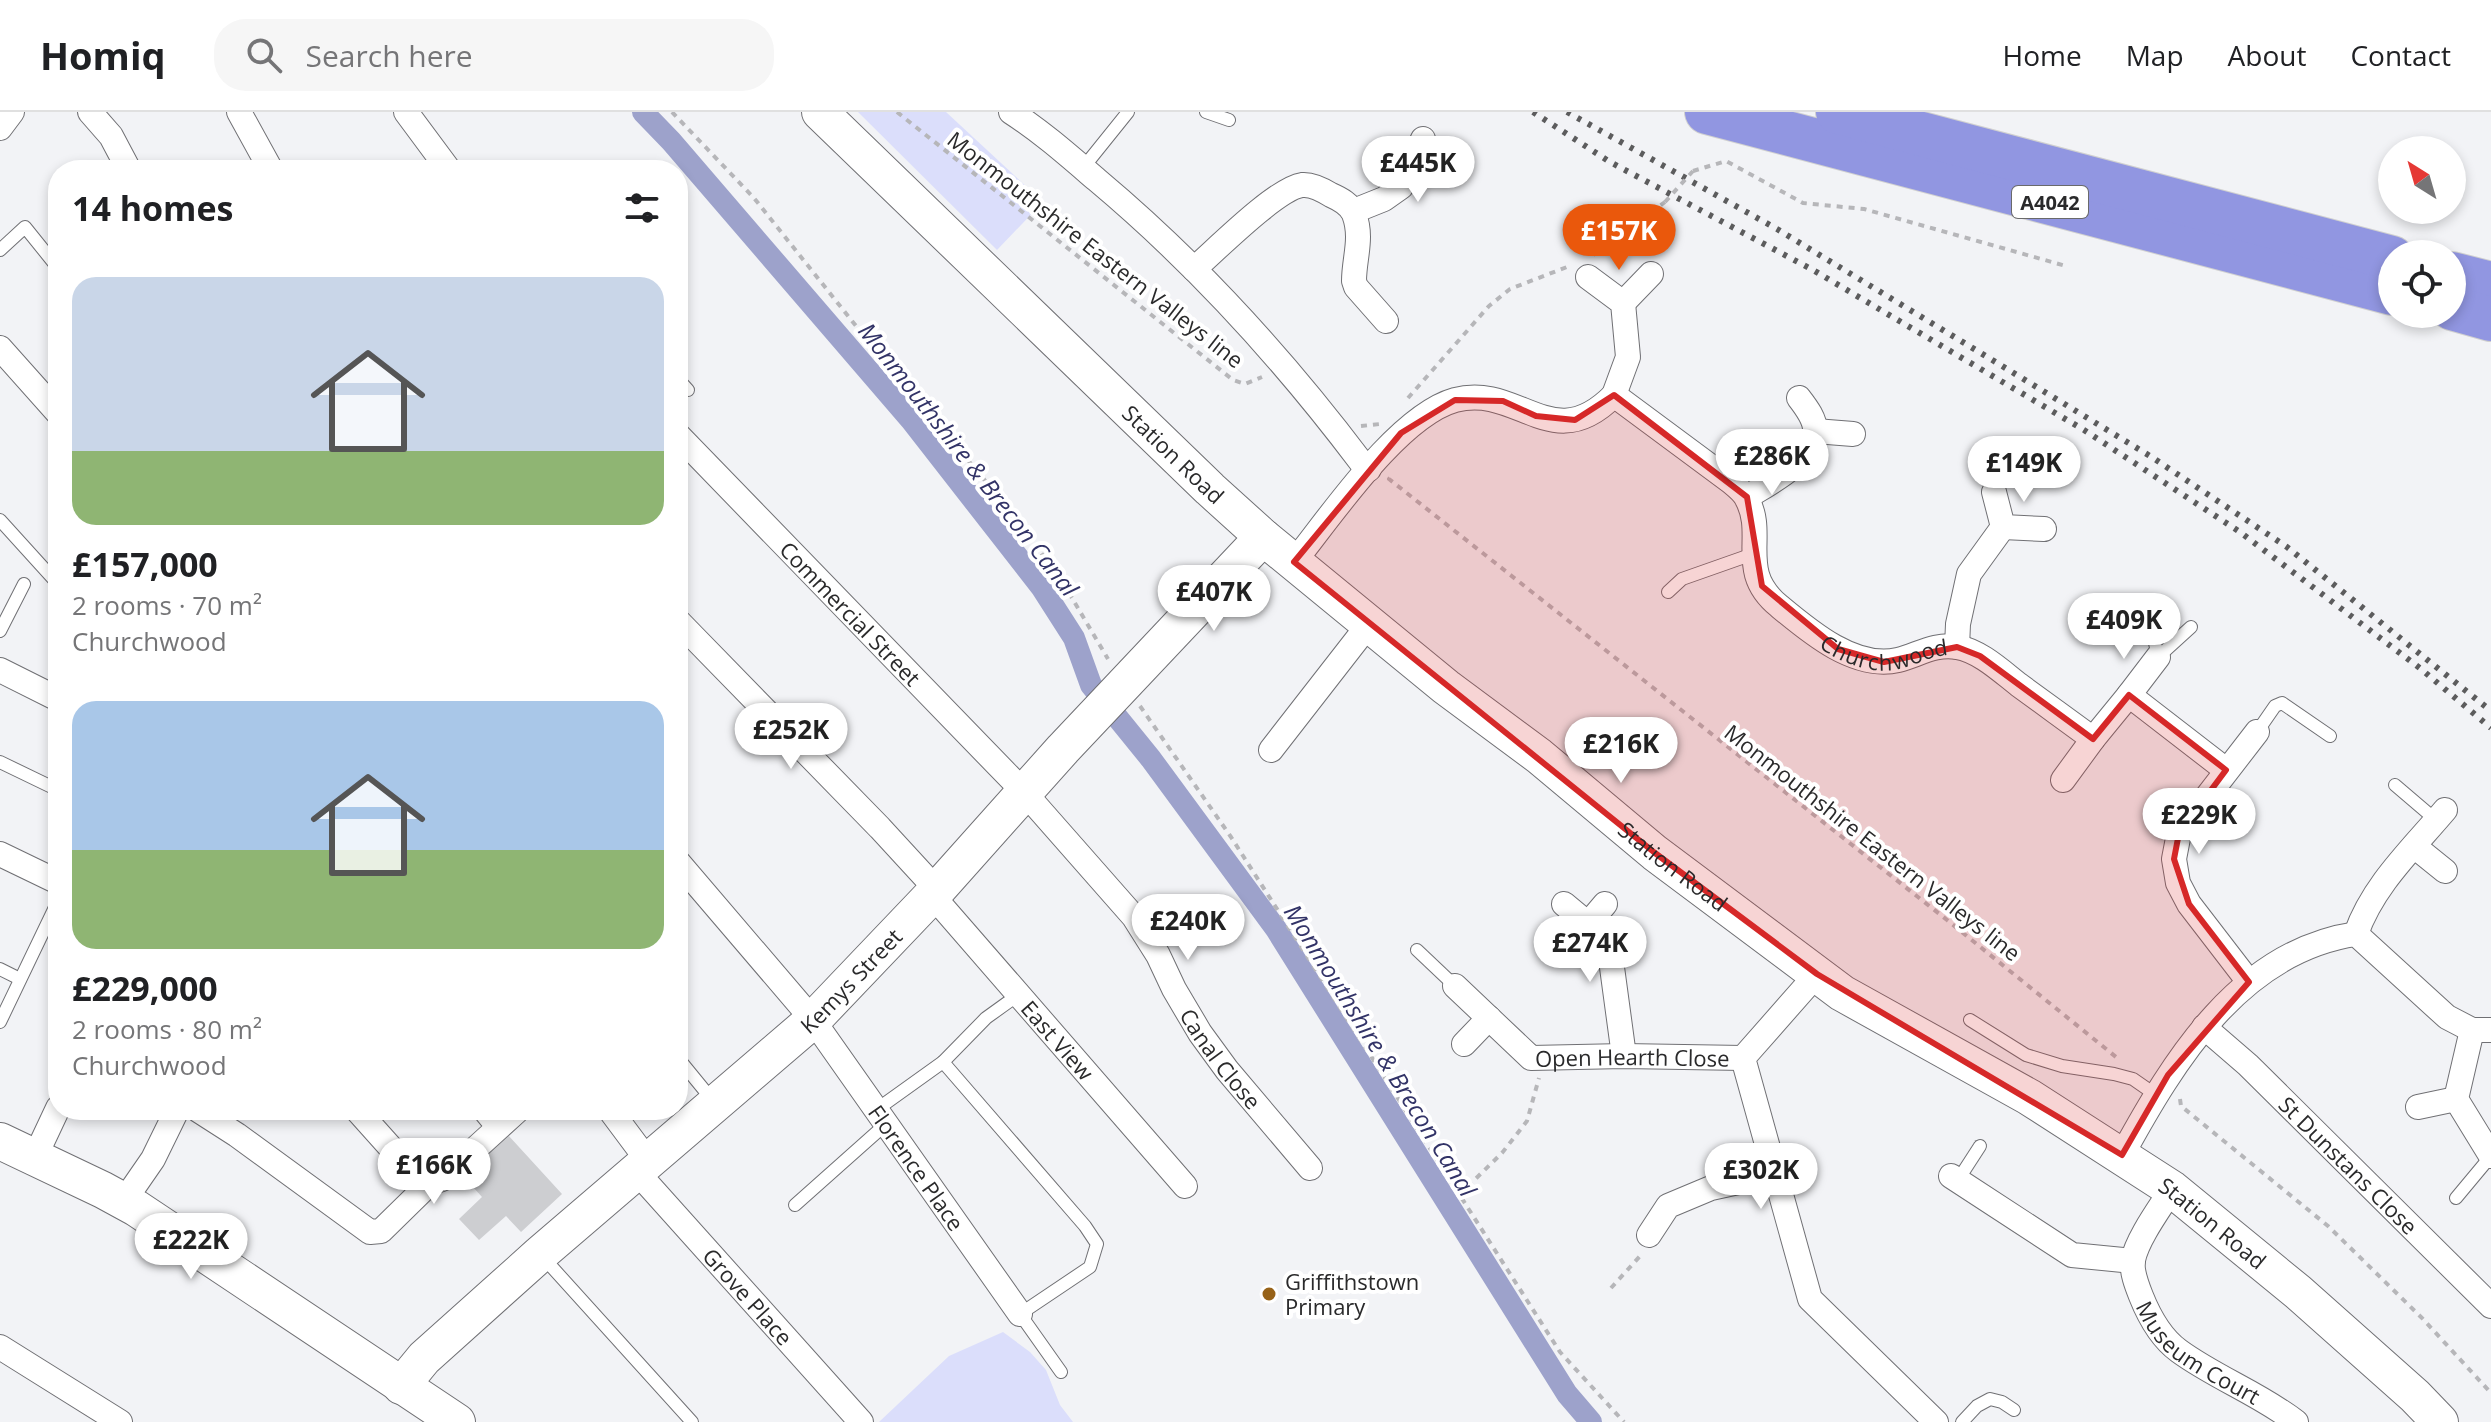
<!DOCTYPE html>
<html lang="en">
<head>
<meta charset="utf-8">
<style>
	:root { --surface:#fff; --page:#f6f6f6; --text:#202124; --muted:#757577; --line:#e0e0e0; --accent:#ea580c }
	body { margin:0; font-family:"Open Sans",sans-serif; background:var(--page); color:var(--text); height:100vh; display:flex; flex-direction:column; font-size:30px; white-space:nowrap }
	* { box-sizing:border-box; margin:0 }
	p { font-size:26px; color:var(--muted) }
	.icon { flex:none; width:44px; height:44px; fill:none; stroke:currentColor; stroke-width:2; stroke-linecap:round; stroke-linejoin:round }
	.map { position:relative; flex:1; overflow:hidden }
	.details { position:absolute; left:48px; top:48px; width:640px; height:960px; display:flex; flex-direction:column; background:var(--surface); border-radius:32px; box-shadow:0 4px 12px #0003 }
	.details>* { flex:none }
	.needle { width:52px; rotate:323deg }
	.buttons { position:absolute; left:2378px; top:24px; display:grid; gap:16px }
	.buttons a { display:grid; place-items:center; width:88px; height:88px; border-radius:50%; background:var(--surface); box-shadow:0 4px 12px #0003; font-size:40px }
	.price { position:absolute; translate:-50% -68px; padding:0 18px; border-radius:28px; background:#fff; color:#222; font-size:26px; line-height:52px; filter:drop-shadow(0 2px 4px #0008) }
	.price::after { content:''; position:absolute; left:50%; top:48px; width:24px; height:18px; margin-left:-12px; background:inherit; clip-path:polygon(0 0,100% 0,50% 100%) }
	.price.active { background:var(--accent); color:#fff }
	ul { padding:0; list-style:none }
	li { display:grid; align-content:center; gap:16px; height:424px; padding:0 24px }
	li span { display:grid; place-items:center; height:248px; border-radius:24px; color:#555 }
	li>.icon { margin-inline-start:auto }
	span .icon { width:144px; height:144px; fill:#fffc; stroke-width:1 }
	li b { font-size:34px }
	h2 { display:flex; justify-content:space-between; align-items:center; height:96px; padding:0 24px; font-size:34px }
	header { display:flex; align-items:center; gap:48px; box-sizing:border-box; height:112px; padding:0 40px; background:var(--surface); border-bottom:2px solid var(--line) }
	header strong { font-size:38px }
	nav { display:flex; gap:44px; margin-inline-start:auto; font-size:28px }
	.search { width:560px; height:72px; background:var(--page); display:flex; align-items:center; gap:20px; box-sizing:border-box; padding:0 28px; border-radius:32px; color:var(--muted); font-size:30px }
	.map>svg:first-child { display:block }
	.green { fill:#dbdefb }
	.lines { fill:none; stroke-linecap:round; stroke-linejoin:round }
	.canal { stroke:#9da2cb; stroke-width:22 }
	.building { fill:#cdced1 }
	.lane-casing { stroke:#707074; stroke-width:14 }
	.street-casing { stroke:#707074; stroke-width:26 }
	.secondary-casing { stroke:#707074; stroke-width:38 }
	.highway-casing { stroke:#d0d0d0; stroke-width:46 }
	.path { stroke:#b6b6b9; stroke-width:4; stroke-dasharray:6 6; stroke-linecap:butt }
	.lane { stroke:#fff; stroke-width:12 }
	.street { stroke:#fff; stroke-width:24 }
	.secondary { stroke:#fff; stroke-width:36 }
	.highway { stroke:#9196e1; stroke-width:44 }
	.rail { stroke:#5c5c5d; stroke-width:6; stroke-dasharray:4 8; stroke-linecap:butt }
	.path-bridge { stroke:#b6b6b9; stroke-width:4; stroke-dasharray:6 6; stroke-linecap:butt }
	.marked { fill:#d62828; fill-opacity:0.2; stroke:#d62828; stroke-width:6; stroke-linejoin:round }
	.poi-dot { fill:#976218; stroke:#fff; stroke-width:3 }
	.labels { text-anchor:middle; dominant-baseline:central; stroke-width:8; stroke-linejoin:round; paint-order:stroke }
	.shield { fill:#fff; stroke:#6a6a6b; stroke-width:2 }
	.shield-label { font-size:20px; font-weight:bold; fill:#2a2a2b }
	.street-label { font-size:22px; fill:#2a2a2b; stroke:#fff }
	.poi-label { font-size:22px; fill:#2a2a2b; stroke:#fff; text-anchor:start }
	.water-label { font-size:24px; font-style:italic; fill:#323367; stroke:#fff }
</style>
</head>
<body>
<header>
<strong>Homiq</strong>
<div class="search"><svg class="icon" aria-label="search" viewBox="0 0 24 24"><circle cx="10" cy="10" r="6"/><path d="M15 15l6 6"/></svg>Search here</div>
<nav><a>Home</a><a>Map</a><a>About</a><a>Contact</a></nav>
</header>
<div class="map">
<svg width="2491" height="1310" viewBox="0 0 2491 1310">
	<rect width="100%" height="100%" fill="#f2f3f6"/>
	<g class="green">
		<polygon points="858,0 946,0 1043,90 997,138"/>
		<polygon points="1003,1220 1030,1240 1046,1258 1060,1293 1073,1310 879,1310 949,1244"/>
	</g>
	<g class="lines">
		<polyline class="canal" points="643,0 671,29 911,308 1042,476 1074,526 1091,573 1151,647 1276,817 1567,1282 1591,1310"/>
	</g>
	<polygon class="building" points="508,1023 562,1082 521,1120 506,1104 479,1128 459,1107 482,1085 463,1064"/>
	<g class="lines">
		<g class="lane-casing">
			<g id="lane">
				<polyline points="1206,0 1229,8"/>
				<polyline points="1083,56 1128,0"/>
				<polyline points="0,138 25,115 58,156"/>
				<polyline points="678,267 688,278"/>
				<polyline points="0,408 58,472"/>
				<polyline points="1668,480 1682,467 1753,442"/>
				<polyline points="0,519 24,472"/>
				<polyline points="2158,545 2191,515"/>
				<polyline points="2158,545 2155,531 2167,509"/>
				<polyline points="2257,620 2275,594 2282,591 2330,624"/>
				<polyline points="0,650 58,678"/>
				<polyline points="2395,673 2436,708"/>
				<polyline points="1417,838 1455,874"/>
				<polyline points="0,857 20,867"/>
				<polyline points="1970,908 2026,943 2062,954 2114,962 2133,967 2156,983"/>
				<polyline points="0,910 58,789"/>
				<polyline points="678,946 714,990"/>
				<polyline points="943,950 986,906 1018,883"/>
				<polyline points="477,998 495,1020"/>
				<polyline points="876,998 943,950 1085,1114 1097,1132 1090,1155 1020,1202 1061,1260"/>
				<polyline points="1958,1068 1980,1034"/>
				<polyline points="2456,1086 2491,1044"/>
				<polyline points="795,1093 886,1012"/>
				<polyline points="541,1143 692,1310"/>
				<polyline points="1962,1310 1977,1294 1990,1287 2002,1290 2014,1298"/>
			</g>
		</g>
		<g class="street-casing">
			<g id="street">
				<polyline points="90,0 111,24 129,58"/>
				<polyline points="239,0 271,58"/>
				<polyline points="406,0 449,58"/>
				<path d="M1011,0C1042,20 1069,44 1097,68C1196,151 1284,248 1361,350L1369,357"/>
				<polyline points="0,16 12,0"/>
				<polyline points="1354,99 1384,87 1401,75 1423,27"/>
				<path d="M1194,157C1216,138 1276,77 1302,73C1312,72 1323,78 1331,83C1340,87 1350,92 1354,102C1363,126 1354,146 1354,169L1356,175L1386,209"/>
				<polyline points="1588,165 1623,191 1628,245 1614,283"/>
				<polyline points="1623,191 1651,162"/>
				<polyline points="0,236 58,301"/>
				<polyline points="1815,319 1853,322"/>
				<path id="s1" d="M678,323L1024,680L1134,805L1158,843L1174,877L1200,921L1227,958L1310,1056"/>
				<polyline points="1994,380 2003,415 2044,417"/>
				<path d="M1747,385C1769,371 1812,350 1815,320C1816,308 1806,295 1799,286"/>
				<path id="s2" d="M1294,450C1331,404 1398,304 1455,288C1519,271 1552,346 1614,283L1730,369C1736,374 1744,380 1747,387C1767,424 1736,459 1779,494C1810,520 1855,558 1898,548C1918,543 1935,531 1957,535C1980,539 2001,559 2019,573C2044,591 2068,609 2093,627L2129,583L2226,658"/>
				<polyline points="678,509 880,716 937,778"/>
				<polyline points="1957,535 1958,512 1969,462 2003,415"/>
				<polyline points="0,558 58,587"/>
				<polyline points="2129,583 2158,545"/>
				<polyline points="1271,638 1369,512"/>
				<polyline points="2063,668 2093,627"/>
				<polyline points="2414,734 2445,759"/>
				<polyline points="0,742 58,770"/>
				<path id="s3" d="M678,750L813,908L1020,1202"/>
				<path id="s4" d="M932,783L1185,1074"/>
				<polyline points="1564,792 1588,812 1611,848 1624,944"/>
				<polyline points="1588,812 1605,792"/>
				<path d="M2356,822C2373,773 2413,736 2445,698"/>
				<polyline points="1817,862 1743,946 1810,1187 1936,1310"/>
				<polyline points="2249,870 2189,792 2178,771 2174,747 2179,721 2257,620"/>
				<path id="s5" d="M1455,874L1531,946L1624,944L1743,946"/>
				<path id="s6" d="M2204,915L2248,953L2491,1194"/>
				<polyline points="2472,918 2456,987 2491,1044"/>
				<polyline points="1464,932 1489,906"/>
				<polyline points="2418,995 2456,987"/>
				<polyline points="198,998 237,1023 370,1120 381,1119 430,1071"/>
				<polyline points="357,998 417,1065 430,1071 442,1067 518,998"/>
				<polyline points="610,998 648,1049"/>
				<path d="M2122,1043C2174,948 2240,839 2356,822L2447,905L2472,918H2491"/>
				<polyline points="35,1045 58,996"/>
				<path id="s7" d="M636,1059L861,1310"/>
				<polyline points="1951,1064 2072,1143 2133,1149"/>
				<path id="s8" d="M2172,1077C2160,1096 2137,1127 2133,1148C2131,1159 2137,1174 2141,1184C2149,1204 2161,1226 2179,1239C2216,1266 2260,1282 2296,1310"/>
				<polyline points="124,1089 153,1047 177,998"/>
				<polyline points="1649,1123 1668,1094 1711,1076 1775,1062"/>
				<polyline points="0,1235 120,1310"/>
			</g>
		</g>
		<g class="secondary-casing">
			<g id="secondary">
				<path id="s9" d="M820,0L1210,377L1263,425L1446,575L1539,644L1655,741L1842,881L2029,985L2172,1077L2298,1180L2415,1284L2440,1310"/>
				<polyline points="0,1029 103,1078 136,1096 457,1310"/>
				<path id="s10" d="M401,1274L424,1246L540,1142L813,908L937,778L1063,637L1263,425"/>
			</g>
		</g>
		<g class="highway-casing">
			<g id="highway">
				<polyline points="1707,0 2392,181"/>
				<polyline points="1838,0 2392,146"/>
				<polyline points="2452,162 2491,172"/>
				<polyline points="2452,196 2491,207"/>
			</g>
		</g>
		<g class="path">
			<polyline points="672,0 754,86 864,224 987,371 1059,464 1108,547"/>
			<polyline points="897,0 1233,268 1245,272 1262,265"/>
			<polyline points="1693,59 1726,49 1803,91 1864,97 2066,154"/>
			<polyline points="1593,143 1665,90"/>
			<polyline points="1408,286 1489,194 1510,177 1567,155"/>
			<polyline points="1361,314 1380,312"/>
			<polyline points="1390,366 1389,367 1947,808 2116,945"/>
			<polyline points="1140,594 1231,725 1560,1240 1624,1310"/>
			<polyline points="2180,987 2181,994 2328,1114 2422,1206 2491,1281"/>
			<polyline points="1459,1083 1502,1041 1527,1009 1539,966"/>
			<polyline points="1611,1176 1641,1143"/>
		</g>
		<use href="#lane" class="lane"/>
		<use href="#street" class="street"/>
		<use href="#secondary" class="secondary"/>
		<use href="#highway" class="highway"/>
		<g class="rail">
			<polyline points="1533,0 1610,50 1813,158 2084,318 2240,420 2421,557 2491,616"/>
			<polyline points="1567,0 1777,117 2150,344 2287,435 2491,599"/>
		</g>
		<polyline class="path-bridge" points="1665,90 1693,59"/>
	</g>
	<path class="marked" d="M1614,283L1747,385L1762,474L1838,537L1884,550L1957,535L1980,544L2093,627L2129,583L2226,658L2179,721L2174,747L2189,792L2249,870L2168,963L2122,1043L1817,862L1655,741L1294,450L1401,321L1455,288L1503,289L1536,304L1575,308Z"/>
	<circle class="poi-dot" cx="1269" cy="1182" r="8"/>
	<g class="labels">
		<rect class="shield" x="2012" y="74" width="76" height="32" rx="6"/>
		<g class="shield-label">
			<text x="2050" y="90">A4042</text>
		</g>
		<g class="street-label">
			<text transform="translate(1096 137) rotate(38)">Monmouthshire Eastern Valleys line</text>
			<text stroke="none"><textPath href="#s9" startOffset="492">Station Road</textPath></text>
			<text stroke="none"><textPath href="#s1" startOffset="248">Commercial Street</textPath></text>
			<text stroke="none"><textPath href="#s2" startOffset="808">Churchwood</textPath></text>
			<text transform="translate(1873 730) rotate(38)">Monmouthshire Eastern Valleys line</text>
			<text stroke="none"><textPath href="#s9" startOffset="1140">Station Road</textPath></text>
			<text stroke="none"><textPath href="#s10" startOffset="606">Kemys Street</textPath></text>
			<text stroke="none"><textPath href="#s4" startOffset="192">East View</textPath></text>
			<text stroke="none"><textPath href="#s5" startOffset="206">Open Hearth Close</textPath></text>
			<text stroke="none"><textPath href="#s1" startOffset="830">Canal Close</textPath></text>
			<text stroke="none"><textPath href="#s6" startOffset="200">St Dunstans Close</textPath></text>
			<text stroke="none"><textPath href="#s3" startOffset="388">Florence Place</textPath></text>
			<text stroke="none"><textPath href="#s9" startOffset="1788">Station Road</textPath></text>
			<text stroke="none"><textPath href="#s7" startOffset="168">Grove Place</textPath></text>
			<text stroke="none"><textPath href="#s8" startOffset="202">Museum Court</textPath></text>
		</g>
		<g class="poi-label">
			<text x="1285" y="1169">Griffithstown<tspan x="1285" dy="25">Primary</tspan></text>
		</g>
		<g class="water-label">
			<text transform="translate(969 347) rotate(52)">Monmouthshire &amp; Brecon Canal</text>
			<text transform="translate(1381 938) rotate(58)">Monmouthshire &amp; Brecon Canal</text>
		</g>
	</g>
</svg>
<div class="buttons">
<a><svg class="needle" viewBox="-14 -14 28 28"><path d="M0-13l5 13h-10z" fill="#e53935"/><path d="M0 13l5-13h-10z" fill="#757577"/></svg></a>
<a><svg class="icon" aria-label="locate" viewBox="0 0 24 24"><circle cx="12" cy="12" r="6"/><path d="M12 2v4M12 18v4M2 12h4M18 12h4"/></svg></a>
</div>
<b class="price" style="left:1418px;top:92px">£445K</b>
<b class="price active" style="left:1619px;top:160px">£157K</b>
<b class="price" style="left:1772px;top:385px">£286K</b>
<b class="price" style="left:2024px;top:392px">£149K</b>
<b class="price" style="left:1214px;top:521px">£407K</b>
<b class="price" style="left:2124px;top:549px">£409K</b>
<b class="price" style="left:791px;top:659px">£252K</b>
<b class="price" style="left:1621px;top:673px">£216K</b>
<b class="price" style="left:2199px;top:744px">£229K</b>
<b class="price" style="left:1188px;top:850px">£240K</b>
<b class="price" style="left:1590px;top:872px">£274K</b>
<b class="price" style="left:434px;top:1094px">£166K</b>
<b class="price" style="left:1761px;top:1099px">£302K</b>
<b class="price" style="left:191px;top:1169px">£222K</b>
<section class="details">
<h2>14 homes<svg class="icon" aria-label="filters" viewBox="0 0 24 24"><path d="M4 7h16M4 17h16"/><circle cx="9" cy="7" r="2"/><circle cx="15" cy="17" r="2"/></svg></h2>
<ul>
<li><span style="background:linear-gradient(#c9d6e8 70%,#8fb573 0)"><svg class="icon" aria-label="home" viewBox="0 0 24 24"><path d="M3 11l9-7 9 7M6 9v11h12V9"/></svg></span><div><b>£157,000</b><p>2 rooms · 70 m²</p><p>Churchwood</p></div></li>
<li><span style="background:linear-gradient(#a9c7e8 60%,#8fb573 0)"><svg class="icon" aria-label="home" viewBox="0 0 24 24"><path d="M3 11l9-7 9 7M6 9v11h12V9"/></svg></span><div><b>£229,000</b><p>2 rooms · 80 m²</p><p>Churchwood</p></div></li>
</ul>
</section>
</div>
</body>
</html>
